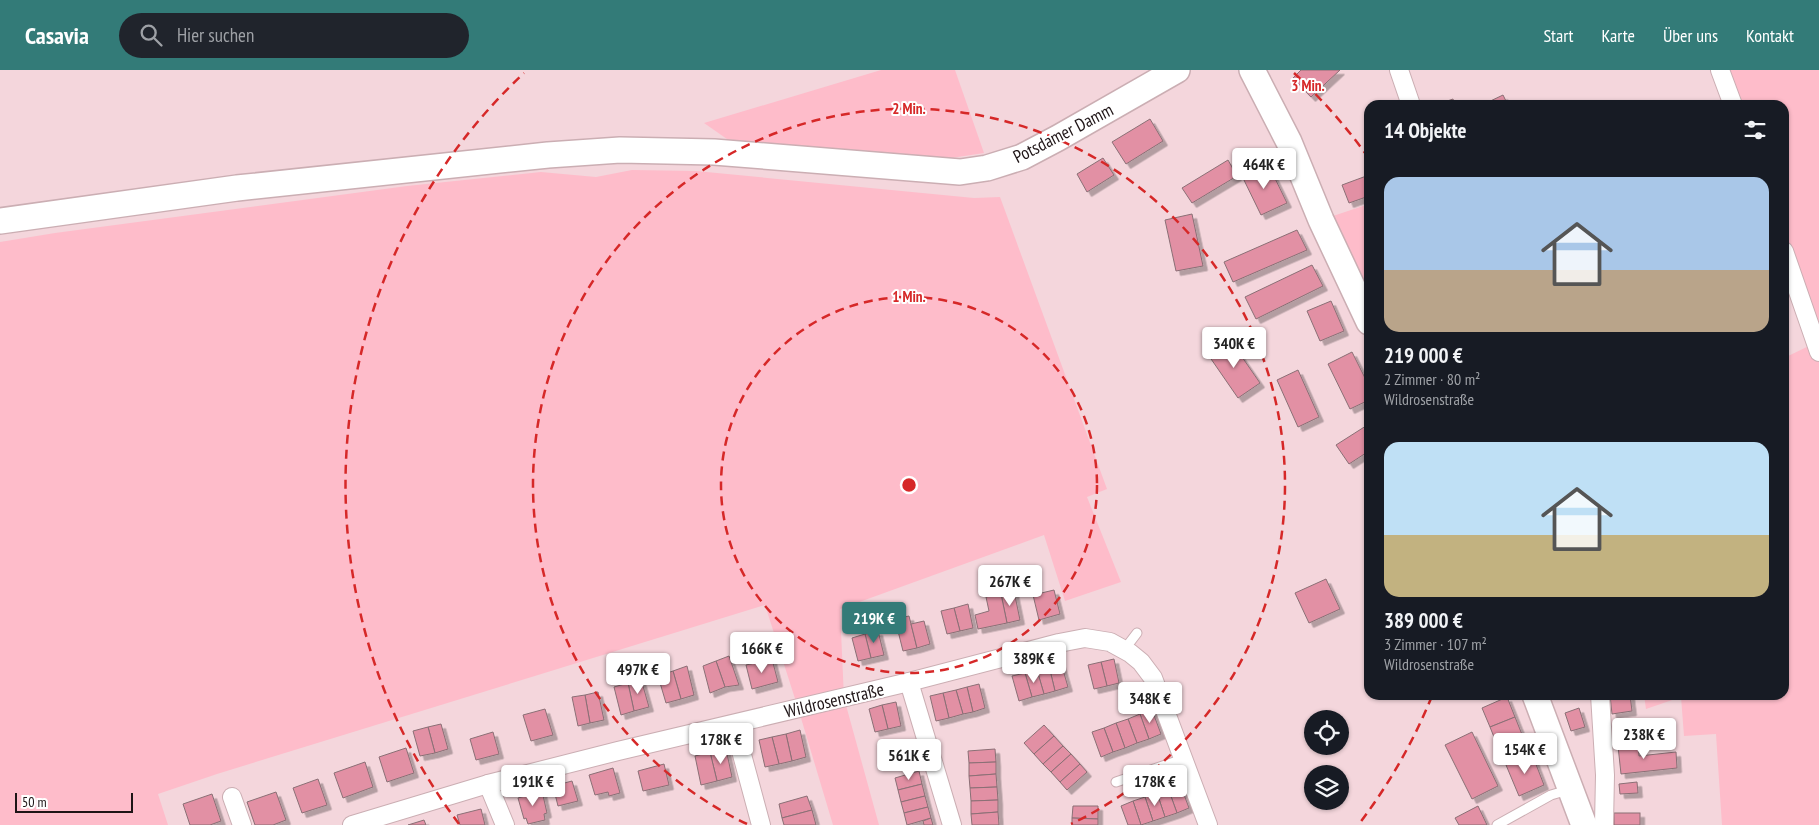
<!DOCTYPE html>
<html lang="de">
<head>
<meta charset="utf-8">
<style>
	:root { --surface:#171b24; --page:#20242c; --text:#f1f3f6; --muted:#9ea1a6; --accent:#337b78 }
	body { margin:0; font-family:"PT Sans Narrow",sans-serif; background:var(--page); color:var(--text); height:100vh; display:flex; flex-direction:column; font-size:19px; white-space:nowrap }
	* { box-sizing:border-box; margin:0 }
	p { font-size:16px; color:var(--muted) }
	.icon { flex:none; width:28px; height:28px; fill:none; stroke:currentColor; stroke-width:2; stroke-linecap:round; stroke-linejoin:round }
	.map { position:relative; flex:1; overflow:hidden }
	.details { position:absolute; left:1364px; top:30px; width:425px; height:600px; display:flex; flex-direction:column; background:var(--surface); border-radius:15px; box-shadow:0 1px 4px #0004 }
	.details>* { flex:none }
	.tools { position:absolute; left:1304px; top:640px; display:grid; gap:10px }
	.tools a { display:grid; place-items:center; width:45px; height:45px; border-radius:50%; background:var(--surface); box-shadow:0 1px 4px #0004; font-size:25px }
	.scale { position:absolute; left:15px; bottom:12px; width:118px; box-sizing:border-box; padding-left:5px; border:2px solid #1e1416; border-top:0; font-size:14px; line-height:18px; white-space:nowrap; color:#1e1416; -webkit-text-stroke:4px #fff; paint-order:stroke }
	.price { position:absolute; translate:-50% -42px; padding:0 11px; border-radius:5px; background:#fff; color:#222; font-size:16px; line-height:32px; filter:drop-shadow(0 1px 2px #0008) }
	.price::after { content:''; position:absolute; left:50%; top:30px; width:15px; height:11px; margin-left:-8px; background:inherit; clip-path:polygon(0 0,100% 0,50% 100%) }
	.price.selected { background:var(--accent); color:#fff }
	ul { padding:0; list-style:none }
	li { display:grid; align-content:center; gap:10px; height:265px; padding:0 20px }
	li span { display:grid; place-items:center; height:155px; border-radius:15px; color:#555 }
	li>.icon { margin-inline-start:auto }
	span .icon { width:90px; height:90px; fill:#fffc; stroke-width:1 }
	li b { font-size:21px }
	h2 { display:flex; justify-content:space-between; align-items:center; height:60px; padding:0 20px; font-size:21px }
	header { display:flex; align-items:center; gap:30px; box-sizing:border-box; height:70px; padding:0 25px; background:var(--accent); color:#fff }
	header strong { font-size:24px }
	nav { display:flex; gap:28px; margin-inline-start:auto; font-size:18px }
	.search { width:350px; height:45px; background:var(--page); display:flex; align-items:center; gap:12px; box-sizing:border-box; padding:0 18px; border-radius:28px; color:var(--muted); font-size:19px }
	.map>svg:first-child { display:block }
	.green { fill:#febcca }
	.building { fill:#e290a4; stroke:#8a6f75; filter:url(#shadow) }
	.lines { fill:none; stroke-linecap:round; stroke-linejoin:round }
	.lane-casing { stroke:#cbaeb3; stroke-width:11 }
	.street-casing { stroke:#cbaeb3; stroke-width:20 }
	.secondary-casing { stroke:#cbaeb3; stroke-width:28 }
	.lane { stroke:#fff; stroke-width:9 }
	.street { stroke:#fff; stroke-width:18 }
	.secondary { stroke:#fff; stroke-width:25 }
	.ring { fill:none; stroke:#d62828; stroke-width:2.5; stroke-dasharray:9 6 }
	.labels { text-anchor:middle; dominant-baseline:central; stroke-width:4; stroke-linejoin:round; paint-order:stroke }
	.street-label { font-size:18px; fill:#1e1416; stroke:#fff }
	.centre { fill:#d62828; stroke:#fff; stroke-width:2.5 }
	.ring-label { font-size:15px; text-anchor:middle; font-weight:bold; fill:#d62828; stroke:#fff; stroke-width:4; stroke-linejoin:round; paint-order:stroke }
</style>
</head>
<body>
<header>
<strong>Casavia</strong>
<div class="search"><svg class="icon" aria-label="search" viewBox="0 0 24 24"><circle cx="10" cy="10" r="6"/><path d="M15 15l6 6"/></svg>Hier suchen</div>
<nav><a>Start</a><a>Karte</a><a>Über uns</a><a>Kontakt</a></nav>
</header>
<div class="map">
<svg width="1819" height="755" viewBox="0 0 1819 755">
	<defs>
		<filter id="shadow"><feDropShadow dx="4.5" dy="4.5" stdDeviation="0" flood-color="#0004"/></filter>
	</defs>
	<rect width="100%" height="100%" fill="#f4d6dc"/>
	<g class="green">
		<polygon points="881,0 955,0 984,83 938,90 737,76 704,53"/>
		<polygon points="1720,0 1819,0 1819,755 1722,755 1716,664 1684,666 1681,627 1646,639 1644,625 1784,625 1784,288 1815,273 1784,181 1784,35 1733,35"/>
		<polygon points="632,100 696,101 974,128 1000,127 1107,419 1087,427 1121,512 1065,531 1044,465 840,539 844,628 879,755 833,755 798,638 765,535 217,704 158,724 168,755 0,755 0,172 55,163 407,116 541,102 596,107"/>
		<polygon points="1369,134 1369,252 1321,150"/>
	</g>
	<g class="building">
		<polygon points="1301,0 1340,0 1311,27 1293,8"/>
		<polygon points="1503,25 1508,35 1482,35"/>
		<polygon points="1453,29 1455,35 1436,35"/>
		<polygon points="1150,49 1163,71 1126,94 1112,72"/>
		<polygon points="1103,88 1114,105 1087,122 1077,104"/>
		<polygon points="1228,90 1237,106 1192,133 1182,118"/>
		<polygon points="1268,94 1287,133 1261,145 1242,106"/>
		<polygon points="1369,105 1369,126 1349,133 1342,115"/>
		<polygon points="1192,144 1203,196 1176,201 1165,150"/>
		<polygon points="1297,160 1307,180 1233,212 1224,192"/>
		<polygon points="1312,195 1323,216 1256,249 1245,227"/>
		<polygon points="1331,231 1344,261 1320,271 1307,241"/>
		<polygon points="1231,271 1260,313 1238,328 1209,286"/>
		<polygon points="1352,282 1369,316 1369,330 1350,339 1328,294"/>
		<polygon points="1298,300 1319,347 1298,357 1277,310"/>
		<polygon points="1369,354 1369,381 1349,394 1336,375"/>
		<polygon points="1326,509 1340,539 1309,553 1295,523"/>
		<polygon points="1054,520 1060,544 1039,550 1033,525"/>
		<polygon points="1014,521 1020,550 1007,553 1001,524"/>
		<polygon points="1001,524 1007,553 978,559 975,545 989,541 986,527"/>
		<polygon points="968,534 973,558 960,561 954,538"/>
		<polygon points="954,538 960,561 947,564 941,541"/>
		<polygon points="909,546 917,578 903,581 895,549"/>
		<polygon points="924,551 930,574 917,578 911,554"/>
		<polygon points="878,561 884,585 871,588 865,564"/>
		<polygon points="865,564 871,588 858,591 852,568"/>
		<polygon points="729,586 739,615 725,617 716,591"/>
		<polygon points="772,589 778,612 752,619 746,595"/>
		<polygon points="1114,589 1119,613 1107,616 1101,592"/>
		<polygon points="716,591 725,617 710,623 703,596"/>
		<polygon points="1101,592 1107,616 1094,619 1088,595"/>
		<polygon points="1061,593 1068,617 1055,621 1049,596"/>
		<polygon points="687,596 694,625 681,629 673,601"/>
		<polygon points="1049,596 1055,621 1044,624 1037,600"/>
		<polygon points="1037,600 1044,624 1032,627 1025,603"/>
		<polygon points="673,601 681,629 666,633 658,606"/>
		<polygon points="1025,603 1032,627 1019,631 1012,606"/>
		<polygon points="641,609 649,637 634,641 628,613"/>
		<polygon points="628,613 634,641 621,645 614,617"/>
		<polygon points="979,614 985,638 973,642 967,617"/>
		<polygon points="967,617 973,642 963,644 956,620"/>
		<polygon points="956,620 963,644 949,648 943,623"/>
		<polygon points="598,622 604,650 590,653 585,625"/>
		<polygon points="943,623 949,648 936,651 930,626"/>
		<polygon points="585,625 590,653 578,656 572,627"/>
		<polygon points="1610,625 1630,625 1632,641 1612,644"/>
		<polygon points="1507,627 1515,647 1490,657 1482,638"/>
		<polygon points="896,632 901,656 888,659 882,635"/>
		<polygon points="882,635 888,659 875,662 869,639"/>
		<polygon points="1579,638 1585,657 1571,661 1565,643"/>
		<polygon points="545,639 553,665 531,671 523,645"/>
		<polygon points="1152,640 1161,664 1149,669 1140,644"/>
		<polygon points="1140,644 1149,669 1137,673 1128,649"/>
		<polygon points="1515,647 1525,672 1500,682 1490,657"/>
		<polygon points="1128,649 1137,673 1125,678 1116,653"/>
		<polygon points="1635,652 1638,674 1618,676 1616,654"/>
		<polygon points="1116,653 1125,678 1113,682 1104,658"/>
		<polygon points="441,654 448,679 435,683 428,657"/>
		<polygon points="1044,655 1054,666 1034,684 1024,673"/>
		<polygon points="428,657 435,683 420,686 413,661"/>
		<polygon points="1104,658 1113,682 1101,687 1092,662"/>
		<polygon points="800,660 806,687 792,691 786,664"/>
		<polygon points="493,662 499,684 476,690 470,669"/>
		<polygon points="1472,662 1498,716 1472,729 1445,675"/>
		<polygon points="786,664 792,691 779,694 772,667"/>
		<polygon points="1054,666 1063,676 1043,694 1034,684"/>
		<polygon points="772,667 779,694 765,697 759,670"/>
		<polygon points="1638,674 1639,686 1676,682 1677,698 1621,704 1618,676"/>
		<polygon points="1063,676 1071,684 1051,702 1043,694"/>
		<polygon points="406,678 414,703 387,712 379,687"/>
		<polygon points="726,679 732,707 717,711 710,682"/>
		<polygon points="995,679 996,692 969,693 968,681"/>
		<polygon points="710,682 717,711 701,715 695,686"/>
		<polygon points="1071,684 1080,694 1060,712 1051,702"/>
		<polygon points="1532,684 1544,715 1519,726 1506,695"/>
		<polygon points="365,692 373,717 343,728 334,703"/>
		<polygon points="996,692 996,704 969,706 969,693"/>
		<polygon points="664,694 669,715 643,721 638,701"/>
		<polygon points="1080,694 1087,702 1067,720 1060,712"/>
		<polygon points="613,698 620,723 609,726 608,722 595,725 589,705"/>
		<polygon points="919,701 922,714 898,720 895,708"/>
		<polygon points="996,704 997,717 970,718 969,706"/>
		<polygon points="318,709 327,735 302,743 293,718"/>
		<polygon points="572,711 578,731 558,736 553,716"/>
		<polygon points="1637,712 1638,723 1620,724 1619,714"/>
		<polygon points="922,714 925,726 901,732 898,720"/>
		<polygon points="1180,714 1189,738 1177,743 1168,718"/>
		<polygon points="997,717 998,730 971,731 970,718"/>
		<polygon points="1168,718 1177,743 1165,747 1157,723"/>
		<polygon points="542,721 547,743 544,744 545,750 528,754 526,748 524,749 518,728"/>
		<polygon points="276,722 286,750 273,755 255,755 247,732"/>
		<polygon points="1157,723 1165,747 1153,751 1145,727"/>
		<polygon points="212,724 221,751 210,755 190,755 183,734"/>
		<polygon points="807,726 812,740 782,748 779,734"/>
		<polygon points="925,726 928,737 904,743 901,732"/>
		<polygon points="1145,727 1153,751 1141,755 1133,731"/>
		<polygon points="998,730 998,742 971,744 971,731"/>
		<polygon points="1133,731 1141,755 1128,755 1121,736"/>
		<polygon points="1073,736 1098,736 1098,749 1072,748"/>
		<polygon points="1478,736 1487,755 1459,755 1455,748"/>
		<polygon points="928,737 931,748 907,755 904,743"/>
		<polygon points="481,739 485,755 460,755 457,745"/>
		<polygon points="812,740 816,755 784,755 782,748"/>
		<polygon points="998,742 999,755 972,755 971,744"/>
		<rect x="1614" y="743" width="26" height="12"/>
		<polygon points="931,748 933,755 924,755 923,751"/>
		<polygon points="1072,748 1098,749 1098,755 1072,755"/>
		<polygon points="424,750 426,755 408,755"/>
	</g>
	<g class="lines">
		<g class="lane-casing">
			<g id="lane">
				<polyline points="1124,580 1137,563"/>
				<polyline points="1116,712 1183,689"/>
				<polyline points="1497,755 1551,725 1568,720"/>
			</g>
		</g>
		<g class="street-casing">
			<g id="street">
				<polyline points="1399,0 1411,35"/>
				<polyline points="1720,0 1733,35"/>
				<polyline points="1784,181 1819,282"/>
				<polyline points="909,612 952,755"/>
				<polyline points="1600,625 1605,705 1604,755"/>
				<polyline points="734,655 761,755"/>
				<polyline points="488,714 505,755"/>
				<polyline points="232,727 242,755"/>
				<polyline points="352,755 488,714 618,681 909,612 1059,573 1085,568 1110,572 1130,583 1141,592 1153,608 1208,755"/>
			</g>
		</g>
		<g class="secondary-casing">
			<g id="secondary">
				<polyline points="1252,0 1289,72 1321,150 1369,252"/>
				<polyline points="0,151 237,118 548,85 620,80 714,82 960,102 987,98 1022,87 1058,68 1177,0"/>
				<polyline points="1535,625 1584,755"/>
			</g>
		</g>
		<use href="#lane" class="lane"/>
		<use href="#street" class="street"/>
		<use href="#secondary" class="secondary"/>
	</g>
	<g class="ring">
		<circle cx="909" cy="415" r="188"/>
		<path d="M747 754A376 376 0 1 1 1071 754"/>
		<path d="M1432 626A564 564 0 0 1 1359 754M459 754A564 564 0 0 1 524 3M1294 3A564 564 0 0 1 1368 87"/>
	</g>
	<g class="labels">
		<g class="street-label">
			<text transform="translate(1063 63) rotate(-27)">Potsdamer Damm</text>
			<text transform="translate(834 630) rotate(-13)">Wildrosenstraße</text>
		</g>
	</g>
	<circle cx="909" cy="415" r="8" class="centre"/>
	<g class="ring-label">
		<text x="1308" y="21">3 Min.</text>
		<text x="909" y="44">2 Min.</text>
		<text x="909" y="232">1 Min.</text>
	</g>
</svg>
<div class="tools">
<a><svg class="icon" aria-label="locate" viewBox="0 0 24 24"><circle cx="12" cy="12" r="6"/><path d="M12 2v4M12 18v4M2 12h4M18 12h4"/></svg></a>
<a><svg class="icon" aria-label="layers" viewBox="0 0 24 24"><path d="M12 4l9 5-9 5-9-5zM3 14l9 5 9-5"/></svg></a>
</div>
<div class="scale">50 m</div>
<b class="price" style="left:1264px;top:120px">464K €</b>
<b class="price" style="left:1234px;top:299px">340K €</b>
<b class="price" style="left:1010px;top:537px">267K €</b>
<b class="price selected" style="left:874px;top:574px">219K €</b>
<b class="price" style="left:762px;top:604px">166K €</b>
<b class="price" style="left:1034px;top:614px">389K €</b>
<b class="price" style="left:638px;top:625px">497K €</b>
<b class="price" style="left:1150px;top:654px">348K €</b>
<b class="price" style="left:1644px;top:690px">238K €</b>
<b class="price" style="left:721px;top:695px">178K €</b>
<b class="price" style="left:1525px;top:705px">154K €</b>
<b class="price" style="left:909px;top:711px">561K €</b>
<b class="price" style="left:533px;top:737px">191K €</b>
<b class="price" style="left:1155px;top:737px">178K €</b>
<section class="details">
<h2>14 Objekte<svg class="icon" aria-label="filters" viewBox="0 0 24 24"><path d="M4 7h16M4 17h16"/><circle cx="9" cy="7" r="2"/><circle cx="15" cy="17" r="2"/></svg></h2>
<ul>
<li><span style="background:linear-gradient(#a9c7e8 60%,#b9a48a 0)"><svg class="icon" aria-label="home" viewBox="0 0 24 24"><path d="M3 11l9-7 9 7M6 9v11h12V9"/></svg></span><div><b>219 000 €</b><p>2 Zimmer · 80 m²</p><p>Wildrosenstraße</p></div></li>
<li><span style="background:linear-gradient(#bfe0f5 60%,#c2b280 0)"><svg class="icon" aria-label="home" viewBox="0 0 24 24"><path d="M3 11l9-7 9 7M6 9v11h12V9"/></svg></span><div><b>389 000 €</b><p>3 Zimmer · 107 m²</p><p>Wildrosenstraße</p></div></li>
</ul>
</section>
</div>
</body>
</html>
